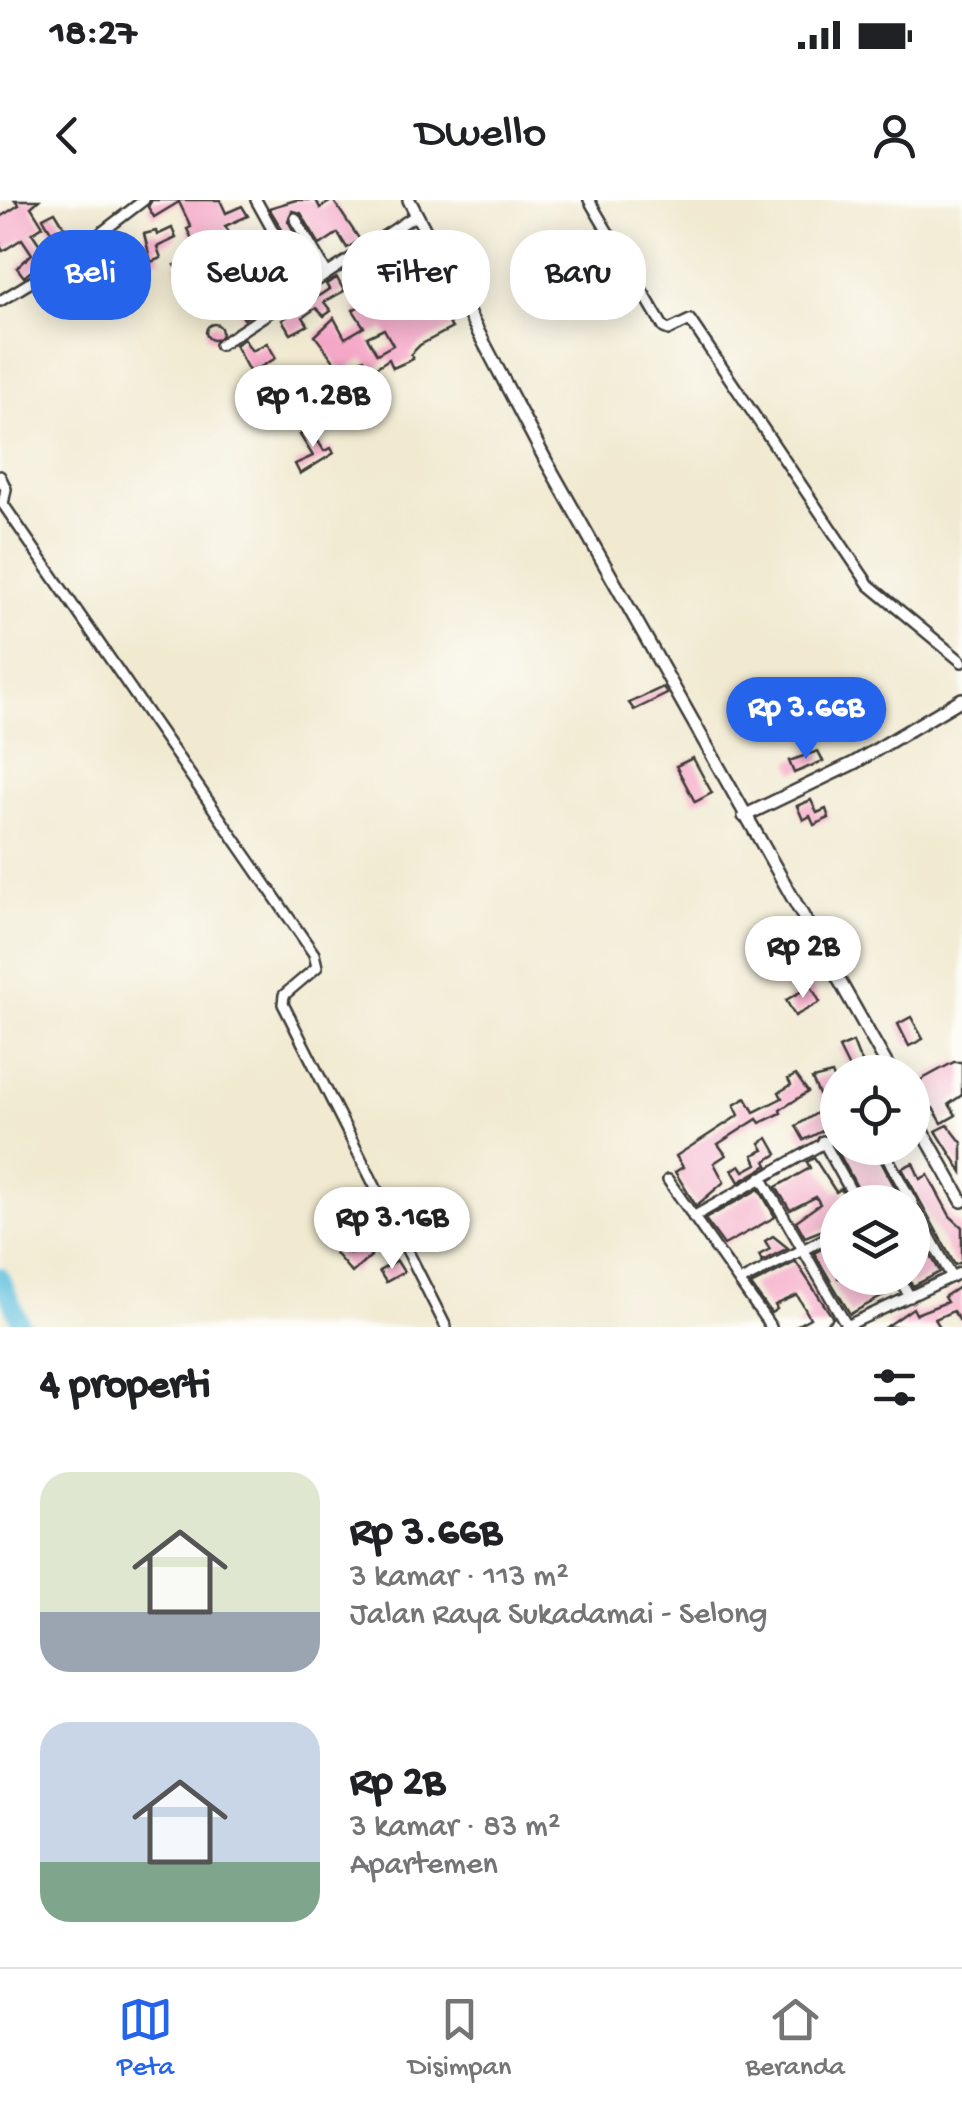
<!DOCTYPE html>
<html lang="id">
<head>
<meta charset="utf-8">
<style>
	:root { --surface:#fff; --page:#f6f6f6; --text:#202124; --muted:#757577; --line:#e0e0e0; --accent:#2563eb }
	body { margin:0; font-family:"Gochi Hand",sans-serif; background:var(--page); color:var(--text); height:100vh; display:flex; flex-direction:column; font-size:38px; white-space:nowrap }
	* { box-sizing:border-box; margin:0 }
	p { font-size:32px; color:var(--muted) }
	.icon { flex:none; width:55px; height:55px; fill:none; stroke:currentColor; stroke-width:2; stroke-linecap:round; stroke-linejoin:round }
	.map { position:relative; height:1127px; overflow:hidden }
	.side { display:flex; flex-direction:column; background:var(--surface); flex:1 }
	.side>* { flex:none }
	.banner { position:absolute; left:30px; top:30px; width:902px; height:90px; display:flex; gap:20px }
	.fabs { position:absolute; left:820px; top:855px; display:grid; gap:20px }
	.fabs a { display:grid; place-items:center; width:110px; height:110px; border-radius:50%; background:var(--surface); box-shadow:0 5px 25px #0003; font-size:50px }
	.price { position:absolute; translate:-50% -85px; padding:0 22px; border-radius:35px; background:#fff; color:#222; font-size:32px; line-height:65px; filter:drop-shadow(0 2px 5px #0008) }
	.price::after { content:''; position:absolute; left:50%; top:60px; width:30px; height:22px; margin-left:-15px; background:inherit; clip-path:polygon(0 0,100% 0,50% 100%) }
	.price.on { background:var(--accent); color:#fff }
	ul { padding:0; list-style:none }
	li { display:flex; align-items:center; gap:30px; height:250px; padding:0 40px }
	li span { display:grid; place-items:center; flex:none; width:280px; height:200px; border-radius:30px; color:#555 }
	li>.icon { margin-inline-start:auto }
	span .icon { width:120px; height:120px; fill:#fffc; stroke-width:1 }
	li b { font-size:42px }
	h2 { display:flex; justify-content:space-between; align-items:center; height:120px; padding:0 40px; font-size:42px }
	.pill { padding:0 35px; border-radius:40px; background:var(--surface); box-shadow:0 5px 25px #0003; font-size:35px; line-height:90px }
	.pill.on { background:var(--accent); color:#fff }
	.status { display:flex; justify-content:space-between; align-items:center; height:70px; padding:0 50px; background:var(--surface); direction:ltr }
	.status svg { height:28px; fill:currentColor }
	header { display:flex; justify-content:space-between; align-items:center; height:130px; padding:0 40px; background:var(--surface); font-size:45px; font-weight:600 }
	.menu { display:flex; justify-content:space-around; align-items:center; height:140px; border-top:2px solid var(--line); background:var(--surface); font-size:28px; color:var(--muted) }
	.menu a { display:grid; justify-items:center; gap:5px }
	.menu .on { color:var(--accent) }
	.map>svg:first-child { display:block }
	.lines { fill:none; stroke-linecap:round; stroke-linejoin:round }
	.river { stroke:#61c0df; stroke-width:18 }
	.building { fill:#f5a7c8; fill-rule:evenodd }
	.minor-casing { stroke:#3c3b37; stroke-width:14 }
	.tertiary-casing { stroke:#3c3b37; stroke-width:16 }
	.minor { stroke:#fff; stroke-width:9 }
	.tertiary { stroke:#fff; stroke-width:11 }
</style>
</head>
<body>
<div class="status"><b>18:27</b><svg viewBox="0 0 49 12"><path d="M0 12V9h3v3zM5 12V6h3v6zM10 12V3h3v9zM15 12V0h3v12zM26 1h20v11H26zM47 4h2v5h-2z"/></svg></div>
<header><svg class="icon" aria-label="back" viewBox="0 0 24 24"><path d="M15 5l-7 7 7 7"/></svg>Dwello<svg class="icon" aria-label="person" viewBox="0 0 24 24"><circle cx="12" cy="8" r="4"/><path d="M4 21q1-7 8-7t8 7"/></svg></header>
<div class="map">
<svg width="962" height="1127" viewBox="0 0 962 1127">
	<rect width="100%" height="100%" fill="#fdfcf7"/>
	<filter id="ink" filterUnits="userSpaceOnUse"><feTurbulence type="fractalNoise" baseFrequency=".01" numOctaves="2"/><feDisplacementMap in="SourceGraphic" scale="20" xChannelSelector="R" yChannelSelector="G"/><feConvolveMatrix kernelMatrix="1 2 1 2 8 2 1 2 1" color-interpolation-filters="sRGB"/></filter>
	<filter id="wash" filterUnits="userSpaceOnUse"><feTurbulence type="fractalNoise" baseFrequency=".0048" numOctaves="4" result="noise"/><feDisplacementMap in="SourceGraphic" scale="40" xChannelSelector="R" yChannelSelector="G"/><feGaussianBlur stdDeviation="2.25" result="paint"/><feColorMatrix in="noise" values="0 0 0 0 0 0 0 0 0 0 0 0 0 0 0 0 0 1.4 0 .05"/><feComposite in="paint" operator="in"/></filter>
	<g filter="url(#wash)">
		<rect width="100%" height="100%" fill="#f1ead1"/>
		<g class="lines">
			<polyline class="river" points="0,1076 22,1127"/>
		</g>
		<g id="blocks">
			<g class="building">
				<polygon points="15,0 39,0 31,7 43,26 32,33 42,48 56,39 43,18 55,12 71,38 24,77 17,68 32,54 22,39 3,51 0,46 0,17 19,5"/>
				<polygon points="152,0 220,0 226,13 242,6 248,16 225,26 237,42 203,62 213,81 194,94 175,65 200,55 187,29 191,27 179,2 154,17 148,7"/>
				<polygon points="296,0 316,0 320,8 333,0 360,40 347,48 338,33 320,45 301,13 292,11 288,21 306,53 299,58 269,8"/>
				<polygon points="172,28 176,38 157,47 161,58 151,62 144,34 156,31 157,35"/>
				<path d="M418,41L427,55L418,60L445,106L439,110L452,128L420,145L411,154L413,159L393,168L389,159L372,170L364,159L348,167L355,185L347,179L340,181L338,173L342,172L315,136L334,118L345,138L364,127L353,110L371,99L358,78L388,54ZM384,129L393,145L377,154L367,137Z"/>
				<polygon points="269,60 281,83 285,80 291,88 277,97 266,82 251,92 260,108 244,119 225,90 263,70 260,65"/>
				<polygon points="337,78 344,91 324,102 331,111 324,116 316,108 303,117 308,125 291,134 282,120 329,89 326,84"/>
				<circle cx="214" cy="132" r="8"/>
				<polygon points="244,139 252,151 267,143 276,158 250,173 235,145"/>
				<polygon points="316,225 320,232 315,236 324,251 331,248 334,253 300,274 295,264 313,256 300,235"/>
				<polygon points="663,487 667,494 634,510 629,503"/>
				<polygon points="818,551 823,561 794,573 789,561"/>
				<polygon points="693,558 712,593 695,602 676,566"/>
				<polygon points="811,600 817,613 826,609 829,618 814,625 810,616 803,620 797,606"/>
				<polygon points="811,786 820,802 795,816 786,800"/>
				<polygon points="911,817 923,839 909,846 898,824"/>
				<polygon points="853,842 858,855 869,872 851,872 839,848"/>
				<polygon points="954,862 962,862 962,895 949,904 956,915 942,923 933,908 923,912 916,904 925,898 917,882"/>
				<polygon points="832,874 838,887 826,892 838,912 838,923 804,940 796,926 825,908 812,879"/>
				<polygon points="796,875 808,892 780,910 781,913 760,923 757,919 718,944 726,955 714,963 724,982 696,1006 675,972 683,967 676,956 739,915 734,905 746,898 754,912 782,898 779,892 791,885 788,879"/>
				<polygon points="948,925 962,943 962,972 936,931"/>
				<polygon points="768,938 777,954 766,961 768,965 739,982 732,970 740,965 744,971 757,964 753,955 764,950 760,943"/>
				<polygon points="835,946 854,948 860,956 874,949 903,1002 865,1002"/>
				<polygon points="814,958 836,992 841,989 848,1002 838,1002 838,1024 805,1037 796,1021 820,1004 816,997 790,1010 776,987 810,968 807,962"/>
				<polygon points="913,963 920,979 928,975 950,1016 962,1027 962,1062 955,1065 902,968"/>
				<polygon points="759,989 775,1017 724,1045 705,1019"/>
				<polygon points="912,1022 940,1072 913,1086 908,1078 912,1078"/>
				<polygon points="773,1036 788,1048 762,1061 759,1055 770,1049 765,1041"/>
				<polygon points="838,1041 838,1078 863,1078 868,1086 891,1078 896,1089 850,1114 814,1053"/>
				<polygon points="363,1044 371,1056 352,1073 335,1053 346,1046 350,1053"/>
				<polygon points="397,1061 404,1072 386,1082 379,1071"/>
				<polygon points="796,1062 833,1118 823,1127 794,1127 810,1118 797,1095 775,1105 777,1109 771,1113 751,1085"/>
				<polygon points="962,1085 962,1124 953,1111 935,1119 940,1127 886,1127 913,1108 916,1114 947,1102 944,1097"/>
			</g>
		</g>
	</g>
	<g filter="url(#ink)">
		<use href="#blocks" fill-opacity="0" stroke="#3c3b37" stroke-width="2.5"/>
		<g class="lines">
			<g class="minor-casing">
				<g id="minor">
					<polyline points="256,0 304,87"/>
					<polyline points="589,0 664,128 669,130 690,120 869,385 962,462"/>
					<polyline points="295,18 327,73"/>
					<polyline points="0,101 59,65 144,0"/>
					<polyline points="220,145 416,15"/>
					<polyline points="0,276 6,289 3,304 314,754 317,767 284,795 283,804 446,1127"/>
					<polyline points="823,941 857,1002"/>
					<polyline points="882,948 912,1002"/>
					<polyline points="761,977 847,1126"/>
					<polyline points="668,980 771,1127"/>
					<polyline points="912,1004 952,1077"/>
					<polyline points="693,1017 838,935"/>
					<polyline points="899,1078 910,1097"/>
					<polyline points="741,1081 838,1032"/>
					<polyline points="844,1127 962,1072"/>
				</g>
			</g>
			<g class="tertiary-casing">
				<g id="tertiary">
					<polyline points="409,0 546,261 891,872"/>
					<polyline points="744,616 854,563 962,499"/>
					<polyline points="912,912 962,1001"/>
				</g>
			</g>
			<use href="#minor" class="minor"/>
			<use href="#tertiary" class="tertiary"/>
		</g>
	</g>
</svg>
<div class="fabs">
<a><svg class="icon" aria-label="locate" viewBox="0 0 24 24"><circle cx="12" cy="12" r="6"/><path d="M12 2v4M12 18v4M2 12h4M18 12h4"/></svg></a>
<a><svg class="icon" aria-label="layers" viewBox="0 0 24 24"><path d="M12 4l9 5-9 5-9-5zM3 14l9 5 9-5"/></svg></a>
</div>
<b class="price" style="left:313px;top:250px">Rp 1.28B</b>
<b class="price on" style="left:806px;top:562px">Rp 3.66B</b>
<b class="price" style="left:803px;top:801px">Rp 2B</b>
<b class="price" style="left:392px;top:1072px">Rp 3.16B</b>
<div class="banner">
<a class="pill on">Beli</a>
<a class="pill">Sewa</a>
<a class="pill">Filter</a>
<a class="pill">Baru</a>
</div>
</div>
<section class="side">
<h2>4 properti<svg class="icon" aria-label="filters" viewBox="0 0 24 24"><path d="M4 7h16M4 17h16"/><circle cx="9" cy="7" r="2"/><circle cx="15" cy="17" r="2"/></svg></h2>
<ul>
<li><span style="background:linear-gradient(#dfe7d0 70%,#9aa5b1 0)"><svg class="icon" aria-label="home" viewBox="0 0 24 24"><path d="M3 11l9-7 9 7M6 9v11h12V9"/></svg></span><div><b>Rp 3.66B</b><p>3 kamar · 113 m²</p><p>Jalan Raya Sukadamai - Selong</p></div></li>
<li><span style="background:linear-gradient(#c9d6e8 70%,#7fa58c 0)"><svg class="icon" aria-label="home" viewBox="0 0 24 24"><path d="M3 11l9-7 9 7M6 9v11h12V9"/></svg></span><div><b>Rp 2B</b><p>3 kamar · 83 m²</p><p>Apartemen</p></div></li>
</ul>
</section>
<nav class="menu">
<a class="on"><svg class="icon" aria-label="map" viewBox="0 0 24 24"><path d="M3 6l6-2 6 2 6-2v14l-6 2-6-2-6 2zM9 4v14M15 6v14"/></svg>Peta</a>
<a><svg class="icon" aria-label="saved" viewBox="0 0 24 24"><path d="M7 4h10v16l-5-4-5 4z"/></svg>Disimpan</a>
<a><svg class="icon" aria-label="home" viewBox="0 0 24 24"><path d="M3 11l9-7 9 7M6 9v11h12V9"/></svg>Beranda</a>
</nav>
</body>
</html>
